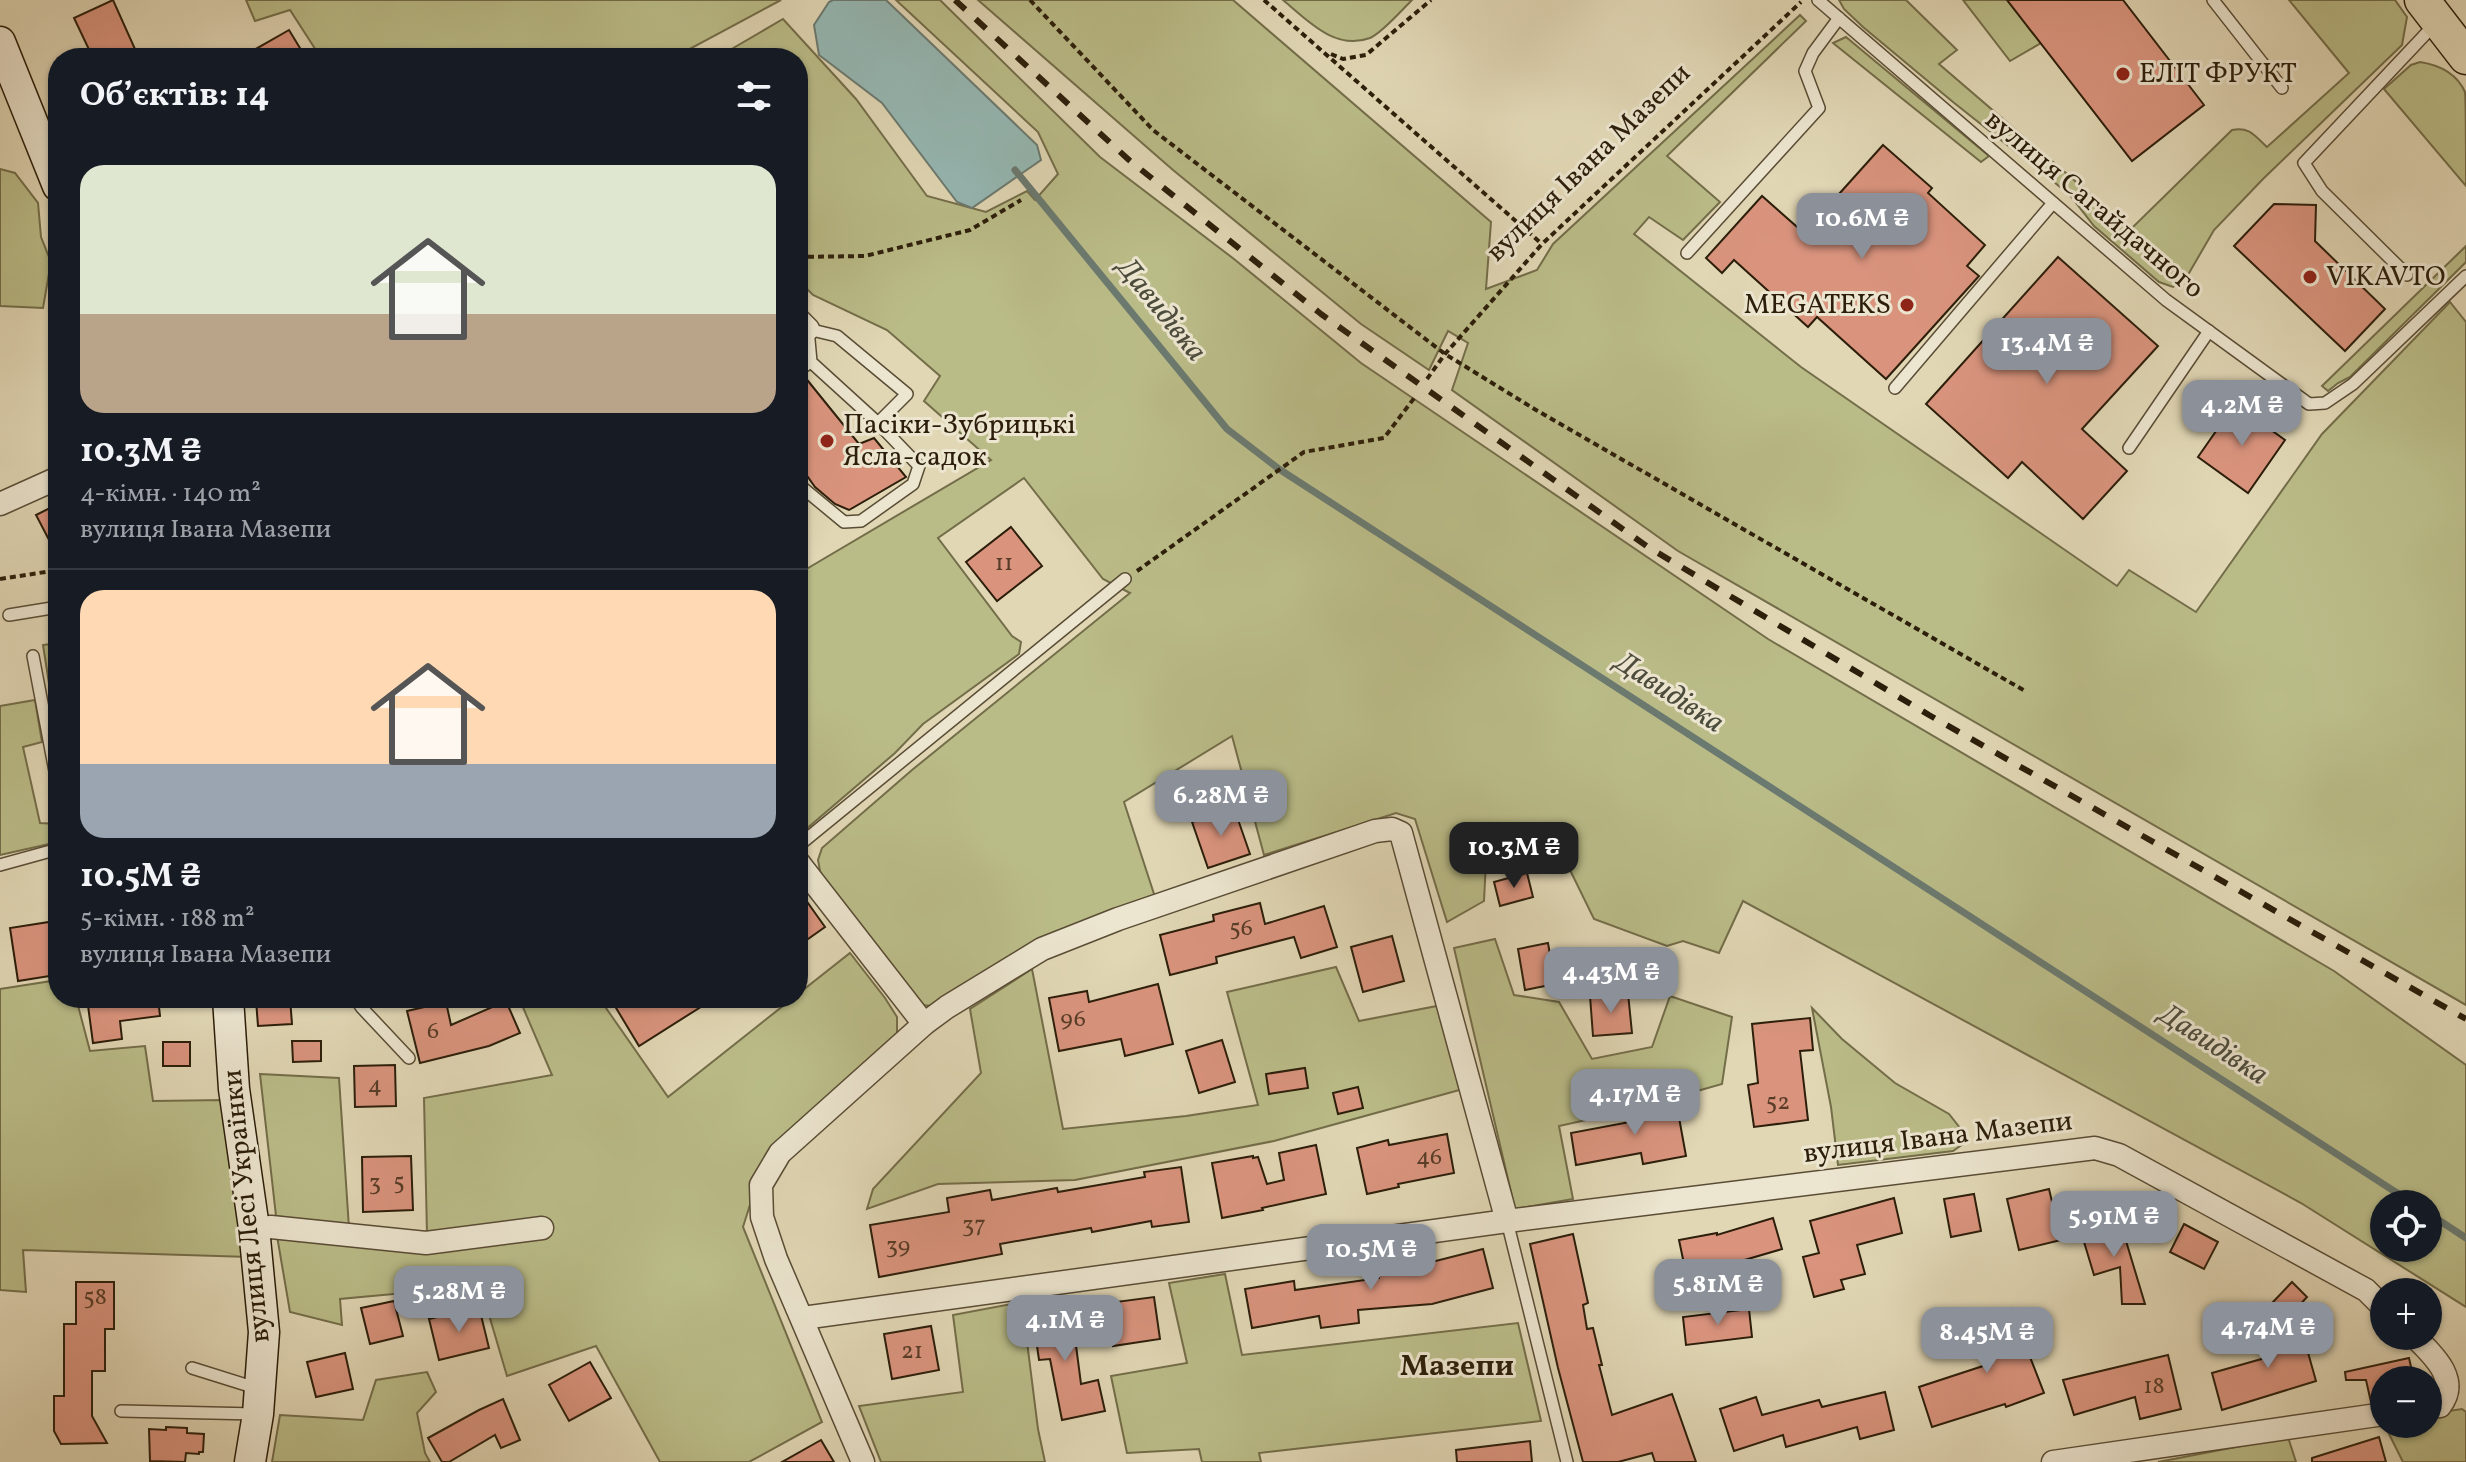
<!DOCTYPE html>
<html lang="uk">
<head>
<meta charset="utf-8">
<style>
	:root { --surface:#171b24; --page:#242831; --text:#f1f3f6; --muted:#9ea1a6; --line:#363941; --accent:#8c9099 }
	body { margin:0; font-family:Vollkorn,serif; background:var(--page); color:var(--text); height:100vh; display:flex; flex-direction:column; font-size:30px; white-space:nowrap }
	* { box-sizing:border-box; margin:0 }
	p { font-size:26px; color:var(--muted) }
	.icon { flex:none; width:44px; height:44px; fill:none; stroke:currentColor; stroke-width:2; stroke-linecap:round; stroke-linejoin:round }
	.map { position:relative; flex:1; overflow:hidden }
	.panel { position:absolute; left:48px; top:48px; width:760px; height:960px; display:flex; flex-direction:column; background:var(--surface); border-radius:32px; box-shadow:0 2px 6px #0004 }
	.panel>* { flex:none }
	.fabs { position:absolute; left:2370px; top:1190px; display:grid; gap:16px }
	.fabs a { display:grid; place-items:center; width:72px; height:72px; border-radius:50%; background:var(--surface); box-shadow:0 2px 6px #0004; font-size:40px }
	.price { position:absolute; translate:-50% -68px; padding:0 18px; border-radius:16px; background:var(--accent); color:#fff; font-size:26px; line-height:52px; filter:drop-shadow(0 2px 4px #0008) }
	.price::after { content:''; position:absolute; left:50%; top:48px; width:24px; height:18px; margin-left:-12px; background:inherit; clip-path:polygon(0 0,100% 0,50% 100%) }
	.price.selected { background:#222; color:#fff }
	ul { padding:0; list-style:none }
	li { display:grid; align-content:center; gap:16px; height:424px; padding:0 32px }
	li+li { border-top:2px solid var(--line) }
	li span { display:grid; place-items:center; height:248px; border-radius:24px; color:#555 }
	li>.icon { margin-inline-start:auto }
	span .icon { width:144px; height:144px; fill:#fffc; stroke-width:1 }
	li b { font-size:34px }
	h2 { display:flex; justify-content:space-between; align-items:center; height:96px; padding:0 32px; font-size:34px }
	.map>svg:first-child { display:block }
	.green { fill:#babc88; stroke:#736d49; stroke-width:2; fill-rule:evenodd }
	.water { fill:#95b8b4; stroke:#6b7a70; stroke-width:2 }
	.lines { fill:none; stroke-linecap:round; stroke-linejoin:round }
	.stream { stroke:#6b7a70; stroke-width:7 }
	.building { fill:#da947e; stroke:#2c1e0a; stroke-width:2 }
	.service-casing { stroke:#594c35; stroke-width:14 }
	.minor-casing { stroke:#594c35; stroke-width:25 }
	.secondary-casing { stroke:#2c1e0a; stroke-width:33 }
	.primary-casing { stroke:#2c1e0a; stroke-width:37 }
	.path { stroke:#2c1e0a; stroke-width:4; stroke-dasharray:6 4; stroke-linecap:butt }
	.service { stroke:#ece5cf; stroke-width:11 }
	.minor { stroke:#ece5cf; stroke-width:22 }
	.secondary { stroke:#ece5cf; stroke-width:30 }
	.primary { stroke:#e1d7b5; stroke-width:34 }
	.rail { stroke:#2c1e0a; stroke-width:6; stroke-dasharray:14 14; stroke-linecap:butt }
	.poi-dot { fill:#8f2418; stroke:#ece5cf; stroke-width:3 }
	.labels { text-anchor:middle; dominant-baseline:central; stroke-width:6; stroke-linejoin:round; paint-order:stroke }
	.number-label { font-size:24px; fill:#583c27 }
	.poi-label { font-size:28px; fill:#2c1e0a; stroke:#ece5cf; text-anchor:start }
	.street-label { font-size:28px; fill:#2c1e0a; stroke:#ece5cf }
	.water-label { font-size:30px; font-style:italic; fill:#4c4c3d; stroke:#ece5cf }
	.neighbourhood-label { font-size:30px; font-weight:bold; fill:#2c1e0a; stroke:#ece5cf }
</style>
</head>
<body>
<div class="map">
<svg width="2466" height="1462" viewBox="0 0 2466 1462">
	<rect width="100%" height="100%" fill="#e1d7b5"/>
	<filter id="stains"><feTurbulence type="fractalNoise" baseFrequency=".0025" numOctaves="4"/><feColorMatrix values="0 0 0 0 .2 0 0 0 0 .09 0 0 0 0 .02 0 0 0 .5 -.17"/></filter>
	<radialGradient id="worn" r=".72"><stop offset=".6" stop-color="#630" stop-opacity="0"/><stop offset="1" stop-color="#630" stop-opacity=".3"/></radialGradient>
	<g class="green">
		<polygon points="246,0 781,0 673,58 321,58 290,10 255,21"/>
		<path d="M896,0H940L1100,157L1234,259L1361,363L1768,639L2334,971L2466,1065V1307L2301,1203L1743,901L1719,953L1683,941L1667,946L1594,919L1569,868L1486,861L1484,901L1447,922L1415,819L1396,813L1264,855L1232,736L1124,802L1155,897L933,1006L920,1005L821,876L818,860L822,848L912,770L1130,593L1103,579L1024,478L938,538L1012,636L1021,642L1019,654L923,724L895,753L798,836V574L991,460L924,401L940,376L887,330L813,295L798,280V58H701L713,51L723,54L783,19L856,99L927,196L986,212L1027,191L1035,200L1058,174L1038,132ZM2384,1204H2428V1248H2384Z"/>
		<polygon points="978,0 1233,0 1491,222 1486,289 1537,270 1553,244 1800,15 1806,21 1667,156 1720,202 1683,240 1649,217 1634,234 1801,367 2117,586 2129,570 2196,612 2322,434 2450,302 2466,322 2466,1005 1678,551 1452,390 1468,343 1448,331 1429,370 1361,324 1173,170"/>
		<path d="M1283,0H1412C1402,10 1382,33 1370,38C1335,51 1307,20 1283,0Z"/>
		<path d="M1839,0H1906L1957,50L1939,64L2131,229L2232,130C2249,126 2255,136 2267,147L2349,73L2289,0H2395L2407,17L2402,45L2263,179L2214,230L2185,280L2173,287L2159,282L2094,226L2069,194L1953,102L1863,27L1844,9Z"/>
		<polygon points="1963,0 2007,0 2041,43 2010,61"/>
		<polygon points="1846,37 1989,156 1981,162 1833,43"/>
		<path d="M2420,62C2439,65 2457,74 2465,92C2466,102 2466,171 2466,186L2384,89L2411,65Z"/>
		<polygon points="0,169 15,173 38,203 41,237 51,262 43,308 0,306"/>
		<polygon points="2466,246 2466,262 2350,377 2338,383 2328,391 2322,386"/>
		<polygon points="58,643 58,695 51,696 43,645"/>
		<polygon points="35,700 42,742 23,747 40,823 58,824 58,842 0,855 0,706"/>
		<polygon points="1495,939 1514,995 1559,1002 1592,1059 1652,1047 1670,996 1732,1017 1722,1084 1627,1111 1559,1126 1573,1199 1515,1209 1454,948"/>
		<polygon points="850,953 885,998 897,1017 897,1037 766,1154 743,1227 822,1422 749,1462 660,1462 596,1346 507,1376 484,1298 418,1312 415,1292 340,1299 342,1325 290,1312 277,1236 427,1234 424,1098 552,1075 519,998 599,998 668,1097 793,998 798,998 798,994"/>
		<polygon points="1336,967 1359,1021 1437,1006 1463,1089 1274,1141 1075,1180 938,1184 867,1209 873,1189 981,1073 970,1009 1032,969 1063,1129 1186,1116 1258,1105 1227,992"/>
		<polygon points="58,980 58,998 76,998 90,1051 145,1046 153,1101 225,1100 249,1257 23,1250 26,1292 0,1290 0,989"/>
		<polygon points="1812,1008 1842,1039 1895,1083 1949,1114 1960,1128 1963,1144 1953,1151 1838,1165 1831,1107"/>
		<polygon points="260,1074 339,1078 349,1228 276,1216"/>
		<polygon points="1225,1274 1242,1355 1518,1323 1541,1421 1259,1453 1261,1462 1202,1462 1199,1449 1127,1453 1111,1376 1187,1363 1169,1283"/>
		<polygon points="1022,1302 1038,1429 1045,1462 881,1462 859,1406 963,1392 953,1315"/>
		<polygon points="427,1372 436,1392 417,1413 425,1453 430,1462 272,1462 280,1415 363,1420 376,1380"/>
		<polygon points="2462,1409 2466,1412 2466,1462 2403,1462 2384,1424 2428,1424 2428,1414"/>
		<polygon points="2288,1437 2296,1462 2158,1462"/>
	</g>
	<polygon class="water" points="833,0 886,0 1037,145 1041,160 972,208 957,202 882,103 819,55 814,25 829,2"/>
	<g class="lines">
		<g class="stream">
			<polyline points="1015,170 1227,429 1279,469 2414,1204"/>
			<polyline points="2428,1213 2466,1238"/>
		</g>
	</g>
	<g class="building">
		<polygon points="113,0 139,58 93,58 74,18"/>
		<polygon points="2007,0 2123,0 2204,105 2132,161"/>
		<polygon points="289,30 306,58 240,58"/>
		<polygon points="1883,145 1932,188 1928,193 1985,245 1967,266 1979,276 1886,379 1817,317 1808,327 1734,260 1722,273 1706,258 1762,196 1804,233"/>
		<polygon points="2274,204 2316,205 2315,241 2385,309 2345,351 2234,246"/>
		<polygon points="2058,257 2158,346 2082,429 2127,471 2083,519 2022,462 2008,478 1926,404"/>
		<polygon points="804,376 859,444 874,438 906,477 849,510 835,504 815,487 798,463 798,378"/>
		<polygon points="2235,404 2285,440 2248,493 2198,457"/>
		<polygon points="58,504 58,557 36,515"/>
		<polygon points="1011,527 1042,566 997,601 966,562"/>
		<polygon points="1234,808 1250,854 1208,868 1192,822"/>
		<polygon points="1527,873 1533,897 1500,906 1494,882"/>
		<polygon points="798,889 825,927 798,946"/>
		<polygon points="1260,903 1265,924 1324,906 1337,947 1301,958 1294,937 1216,957 1217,963 1170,975 1160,935 1214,921 1213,915"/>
		<polygon points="49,922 56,975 18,981 10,928"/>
		<polygon points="1392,936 1404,981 1363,992 1351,947"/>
		<polygon points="1548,943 1555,984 1525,990 1518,949"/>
		<polygon points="1158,984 1173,1044 1125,1056 1121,1039 1059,1051 1049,998 1087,991 1089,1002"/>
		<polygon points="1628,993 1632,1033 1593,1036 1590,996"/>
		<polygon points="87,998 158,998 160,1016 120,1021 122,1039 93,1043"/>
		<polygon points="290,998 292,1024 258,1026 256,1000"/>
		<polygon points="610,998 715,998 639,1046"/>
		<polygon points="506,1001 520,1033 489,1046 420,1063 407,1011 446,1002 451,1025"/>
		<polygon points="1810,1018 1813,1050 1800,1051 1808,1120 1754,1127 1748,1085 1758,1083 1752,1024"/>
		<polygon points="1222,1040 1235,1082 1199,1093 1186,1051"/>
		<polygon points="292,1041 321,1041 321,1061 293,1062"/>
		<rect x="163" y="1042" width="27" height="24"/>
		<polygon points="395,1065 396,1106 355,1107 354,1066"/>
		<polygon points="1305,1068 1308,1088 1269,1094 1266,1074"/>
		<polygon points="1358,1087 1363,1108 1338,1114 1333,1093"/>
		<polygon points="1676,1101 1686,1156 1643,1164 1641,1153 1576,1165 1571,1133 1635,1121 1632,1109"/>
		<polygon points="1447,1134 1454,1173 1398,1184 1399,1187 1367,1194 1357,1148 1388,1140 1389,1145"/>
		<polygon points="1316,1145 1326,1194 1262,1208 1263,1210 1222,1218 1212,1163 1253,1156 1253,1158 1258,1157 1267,1184 1284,1180 1279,1153"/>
		<polygon points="411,1156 413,1210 363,1212 362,1157"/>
		<polygon points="1181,1167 1189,1222 1152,1227 1151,1221 1092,1232 1091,1228 1000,1244 1002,1254 879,1277 870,1225 949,1212 947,1198 990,1190 992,1200 1057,1188 1058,1192 1145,1177 1144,1172"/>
		<polygon points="2049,1189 2061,1240 2019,1250 2007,1199"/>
		<polygon points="1974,1194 1981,1231 1951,1237 1944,1199"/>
		<polygon points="1894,1198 1902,1233 1857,1245 1865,1274 1841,1280 1844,1289 1814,1297 1803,1257 1819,1253 1810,1221"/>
		<polygon points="1773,1218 1782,1249 1724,1266 1725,1276 1688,1283 1679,1240 1717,1233 1717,1235"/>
		<polygon points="2120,1221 2126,1241 2145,1304 2122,1304 2120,1267 2094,1275 2081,1232"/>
		<polygon points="2184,1224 2218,1242 2204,1269 2170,1252"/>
		<polygon points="1573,1234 1588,1303 1583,1305 1587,1329 1593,1328 1602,1365 1599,1365 1612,1415 1672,1394 1696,1462 1655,1462 1652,1453 1618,1462 1583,1462 1558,1368 1530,1244"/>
		<polygon points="1483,1249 1493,1288 1432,1304 1358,1310 1359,1323 1321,1328 1319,1316 1252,1328 1245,1289 1294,1281 1295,1290 1379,1278 1378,1263 1420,1260 1420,1265"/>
		<polygon points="76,1282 114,1282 114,1329 105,1329 105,1371 92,1371 92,1416 107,1443 61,1444 54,1431 54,1396 64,1396 64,1324 76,1324"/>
		<polygon points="2292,1282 2307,1297 2289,1317 2273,1302"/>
		<polygon points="1154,1297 1160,1339 1113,1346 1108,1303"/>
		<polygon points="394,1301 403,1336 370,1344 361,1308"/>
		<polygon points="479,1307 489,1348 439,1360 429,1319"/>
		<polygon points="1071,1307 1081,1384 1098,1380 1105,1411 1062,1420 1050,1359 1039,1360 1032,1311"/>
		<polygon points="2011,1308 2044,1393 2006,1407 2005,1404 1932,1427 1919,1387 1989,1364 1974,1323"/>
		<polygon points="1749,1309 1752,1337 1686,1345 1683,1317"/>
		<polygon points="2300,1324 2316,1381 2222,1410 2212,1373 2265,1358 2259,1336"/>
		<polygon points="931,1326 939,1370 892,1379 884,1334"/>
		<polygon points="345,1353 353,1389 316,1397 307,1362"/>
		<polygon points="2168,1355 2181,1409 2140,1419 2135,1397 2074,1415 2063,1380"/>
		<polygon points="2409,1358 2414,1380 2384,1380 2384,1400 2371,1402 2366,1380 2346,1380 2345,1372"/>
		<polygon points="590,1362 611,1398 569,1421 549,1385"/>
		<polygon points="1885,1392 1894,1430 1860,1439 1857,1427 1786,1447 1783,1435 1734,1451 1720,1409 1756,1397 1762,1415 1819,1400 1822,1407"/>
		<polygon points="503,1399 520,1440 501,1448 495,1435 449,1462 442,1462 428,1438 479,1410"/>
		<polygon points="166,1427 187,1428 187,1433 204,1434 203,1452 199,1452 199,1454 186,1453 185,1462 150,1461 149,1429 166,1430"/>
		<polygon points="2379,1437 2386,1462 2312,1462 2312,1458"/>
		<polygon points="821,1440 834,1462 782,1462"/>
		<polygon points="1530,1441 1532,1462 1457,1462 1456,1450"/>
	</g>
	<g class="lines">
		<g class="service-casing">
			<g id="service">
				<polyline points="1818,0 2166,300 2309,404 2325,403 2353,384 2466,276"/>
				<polyline points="2213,0 2282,88"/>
				<polyline points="1687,253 1819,108 1805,71 1813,53 1839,18"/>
				<polyline points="2407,275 2322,191 2304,163 2435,24"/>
				<polyline points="798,370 811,362"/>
				<polyline points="1895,388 2053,203"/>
				<polyline points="2129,448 2209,331"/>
				<polyline points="798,484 844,522 861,521 913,484 919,466 878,423 811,362 808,329 837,336 907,394 878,423"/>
				<polyline points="9,615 58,607"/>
				<polyline points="33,656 58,787"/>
				<polyline points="798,846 1125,579"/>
				<polyline points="0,865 58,849"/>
				<polyline points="355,998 362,1008 409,1058"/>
				<polyline points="1507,1221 1567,1462"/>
				<polyline points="192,1368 256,1388"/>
				<polyline points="121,1411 258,1414"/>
			</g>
		</g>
		<g class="minor-casing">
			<g id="minor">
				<polyline points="798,319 808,329"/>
				<polyline points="0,504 58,478"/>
				<polyline points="798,862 924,1024"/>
				<polyline points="254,1228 271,1227 426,1243 542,1228"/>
				<polyline points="803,1318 1507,1221 2095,1148 2119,1155 2366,1290 2384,1308"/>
				<path d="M2414,1336C2432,1354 2461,1379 2440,1406L2428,1407"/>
				<polyline points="863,1462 776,1259 762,1217 761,1185 780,1153 924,1024 947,1007 1042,949 1118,919 1375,831 1392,829 1401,833 1507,1221"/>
				<polyline points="2053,1462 2384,1414"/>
			</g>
		</g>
		<g class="secondary-casing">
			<g id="secondary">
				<polyline points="0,42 58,186"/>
				<polyline points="228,998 234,1089 254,1228 264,1332 258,1414 250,1462"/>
			</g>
		</g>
		<g class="primary-casing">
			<polyline id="primary" points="2422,0 2466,57"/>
		</g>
		<g class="path">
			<polyline points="1030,0 1153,130 1445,354 1536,410 2025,691"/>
			<polyline points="1264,0 1542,244"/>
			<polyline points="1331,54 1343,59 1366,55 1431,0"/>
			<polyline points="798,257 865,256 970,230 1021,200"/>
			<polyline points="1427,379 1445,354 1542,244 1801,2"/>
			<polyline points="1137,571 1304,452 1384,438 1415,397"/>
			<polyline points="0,579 58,570"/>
		</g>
		<use href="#service" class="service"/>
		<use href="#minor" class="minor"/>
		<use href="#secondary" class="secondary"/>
		<use href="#primary" class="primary"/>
		<polyline class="rail" points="955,0 1129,160 1321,314 1648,547 1929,715 2466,1019"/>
	</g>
	<g class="poi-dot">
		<circle cx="2123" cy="74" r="8"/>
		<circle cx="2310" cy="277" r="8"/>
		<circle cx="1907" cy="305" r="8"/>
		<circle cx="827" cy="441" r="8"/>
	</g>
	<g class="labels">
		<g class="number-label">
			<text x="1004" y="564">11</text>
			<text x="1241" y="929">56</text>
			<text x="1073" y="1020">96</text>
			<text x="433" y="1032">6</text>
			<text x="375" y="1086">4</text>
			<text x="1778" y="1103">52</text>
			<text x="1429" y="1158">46</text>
			<text x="399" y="1183">5</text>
			<text x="375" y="1184">3</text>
			<text x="974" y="1226">37</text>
			<text x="898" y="1247">39</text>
			<text x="95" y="1298">58</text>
			<text x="912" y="1352">21</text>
			<text x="2154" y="1387">18</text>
		</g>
		<g class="poi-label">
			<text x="2139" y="74">ЕЛІТ ФРУКТ</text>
			<text x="2326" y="277">VIKAVTO</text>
			<text x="1891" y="305" text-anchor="end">MEGATEKS</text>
			<text x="843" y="425">Пасіки-Зубрицькі<tspan x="843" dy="32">Ясла-садок</tspan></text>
		</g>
		<g class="street-label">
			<text transform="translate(1589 163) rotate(-44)">вулиця Івана Мазепи</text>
			<text transform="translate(2094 205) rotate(40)">вулиця Сагайдачного</text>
			<text transform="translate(1938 1138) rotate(-7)">вулиця Івана Мазепи</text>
			<text transform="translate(247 1206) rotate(-96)">вулиця Лесі Українки</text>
		</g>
		<g class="water-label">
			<text transform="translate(1161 310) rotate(51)">Давидівка</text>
			<text transform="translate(1669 693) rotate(33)">Давидівка</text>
			<text transform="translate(2213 1045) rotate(33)">Давидівка</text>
		</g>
		<g class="neighbourhood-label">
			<text x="1457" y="1367">Мазепи</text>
		</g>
	</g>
	<rect width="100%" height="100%" filter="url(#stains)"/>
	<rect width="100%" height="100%" fill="url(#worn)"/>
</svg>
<div class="fabs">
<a><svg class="icon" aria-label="locate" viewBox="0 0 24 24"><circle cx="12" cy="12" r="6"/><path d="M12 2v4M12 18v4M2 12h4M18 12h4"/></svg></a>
<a>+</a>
<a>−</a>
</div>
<b class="price" style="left:1862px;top:261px">10.6M ₴</b>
<b class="price" style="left:2047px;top:386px">13.4M ₴</b>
<b class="price" style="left:2242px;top:448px">4.2M ₴</b>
<b class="price" style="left:1221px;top:838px">6.28M ₴</b>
<b class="price selected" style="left:1514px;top:890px">10.3M ₴</b>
<b class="price" style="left:1611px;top:1015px">4.43M ₴</b>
<b class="price" style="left:1635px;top:1137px">4.17M ₴</b>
<b class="price" style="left:2114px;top:1259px">5.91M ₴</b>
<b class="price" style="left:1371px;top:1292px">10.5M ₴</b>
<b class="price" style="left:1718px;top:1327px">5.81M ₴</b>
<b class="price" style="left:459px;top:1334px">5.28M ₴</b>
<b class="price" style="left:1065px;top:1363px">4.1M ₴</b>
<b class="price" style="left:2268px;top:1370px">4.74M ₴</b>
<b class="price" style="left:1987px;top:1375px">8.45M ₴</b>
<section class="panel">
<h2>Об’єктів: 14<svg class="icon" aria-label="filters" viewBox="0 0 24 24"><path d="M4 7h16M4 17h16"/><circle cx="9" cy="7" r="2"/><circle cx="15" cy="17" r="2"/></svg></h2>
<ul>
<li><span style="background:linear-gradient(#dfe7d0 60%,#b9a48a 0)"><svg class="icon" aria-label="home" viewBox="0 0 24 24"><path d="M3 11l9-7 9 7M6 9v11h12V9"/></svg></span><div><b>10.3M ₴</b><p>4-кімн. · 140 m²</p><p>вулиця Івана Мазепи</p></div></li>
<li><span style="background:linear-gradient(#ffd9b3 70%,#9aa5b1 0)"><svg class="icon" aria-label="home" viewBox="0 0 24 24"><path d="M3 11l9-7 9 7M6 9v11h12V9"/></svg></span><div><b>10.5M ₴</b><p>5-кімн. · 188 m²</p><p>вулиця Івана Мазепи</p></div></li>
</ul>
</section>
</div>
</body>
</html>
